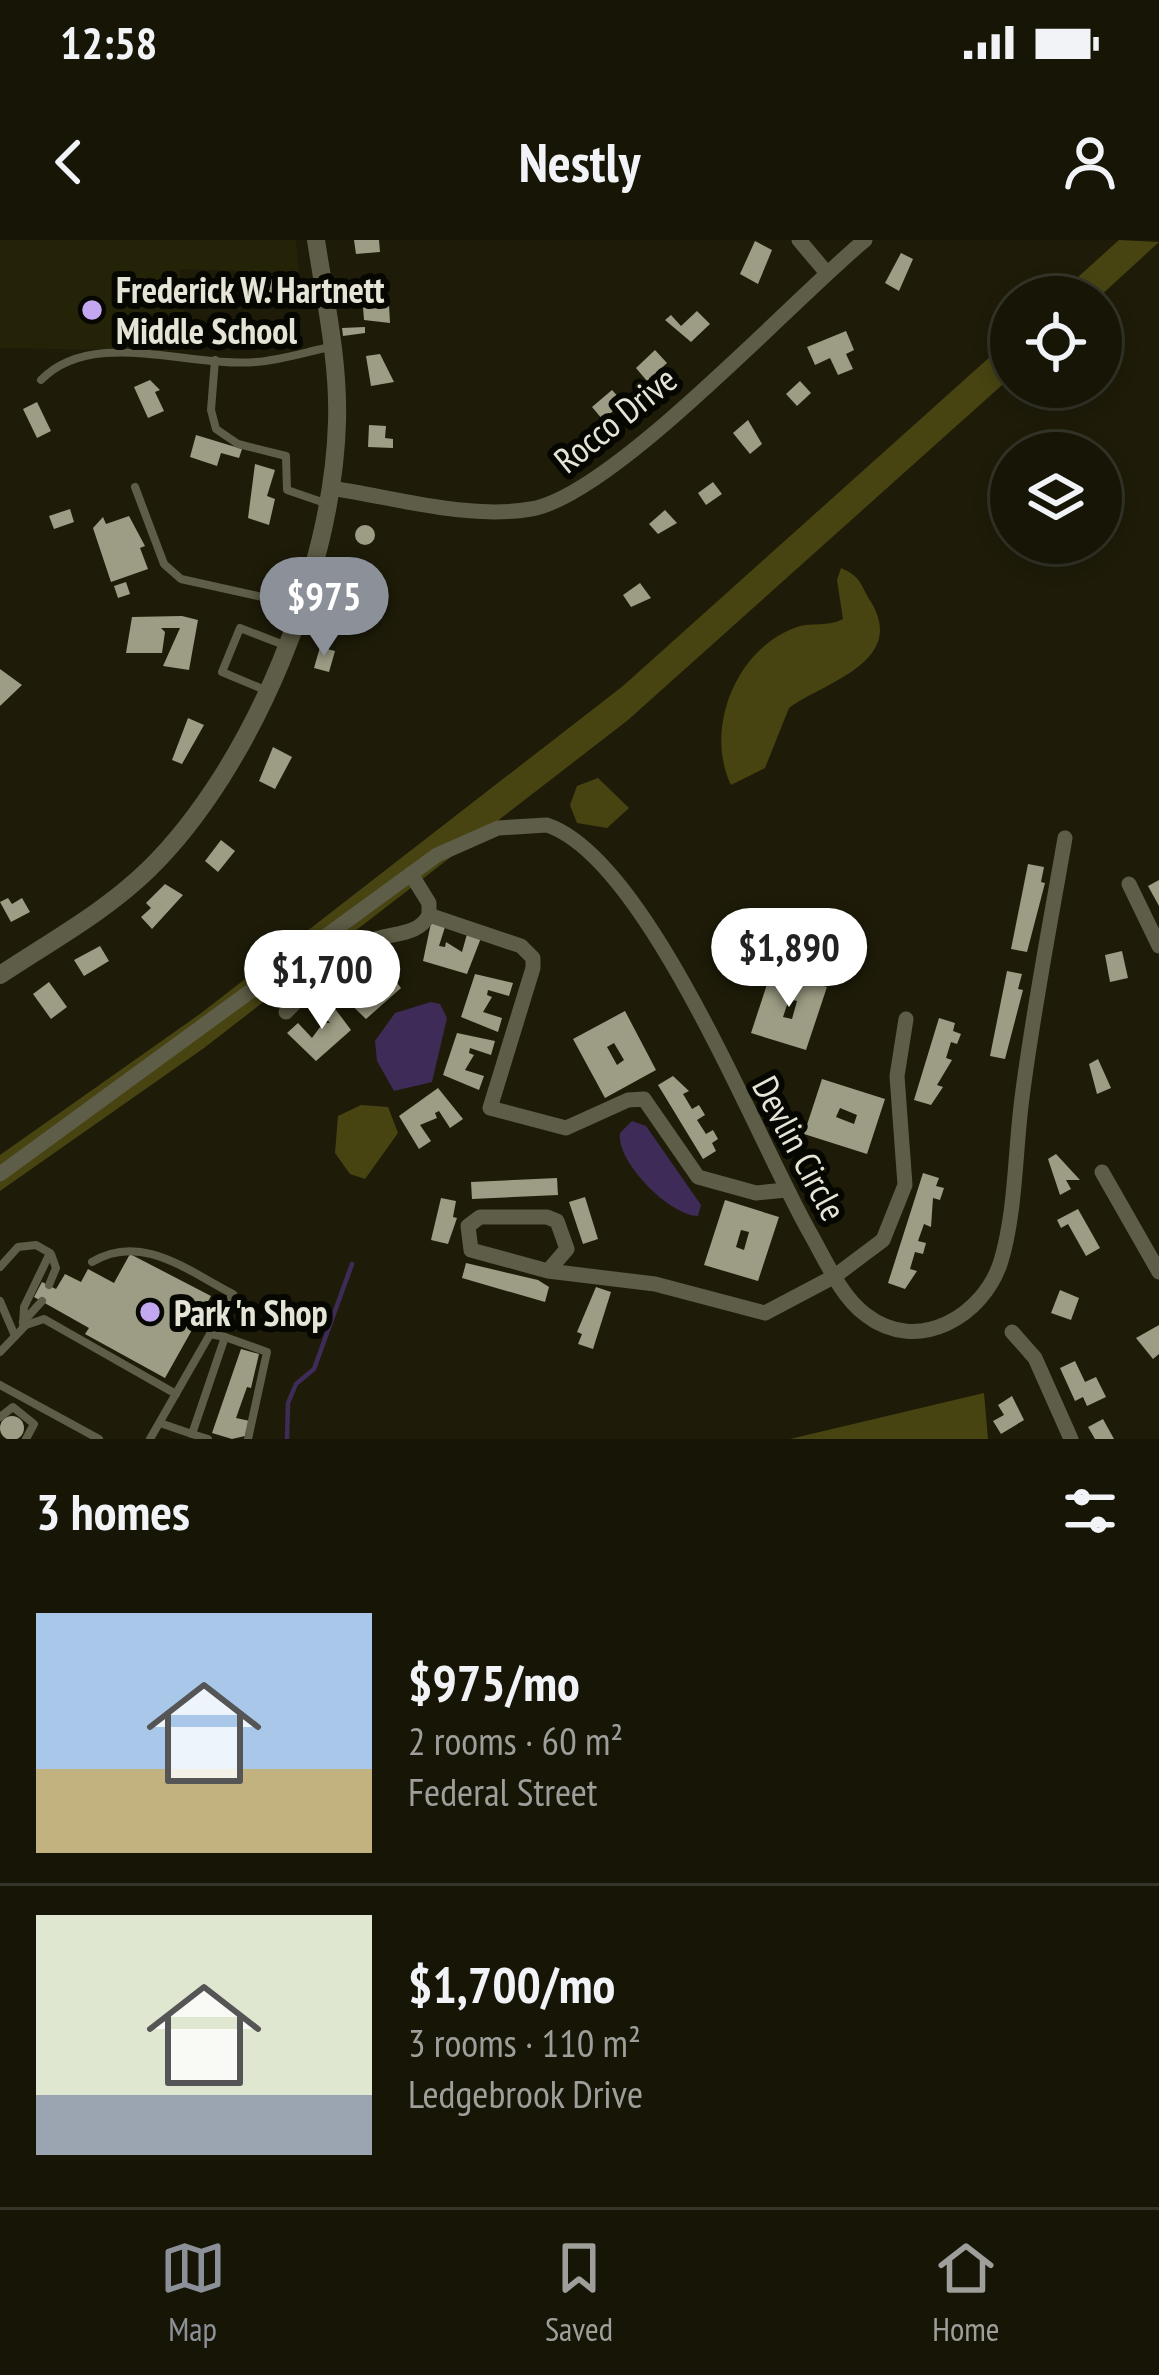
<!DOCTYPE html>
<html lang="en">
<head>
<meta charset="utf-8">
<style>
	:root { --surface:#161506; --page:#1f1e10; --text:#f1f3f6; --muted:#9e9f9b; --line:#353428; --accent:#8c9099 }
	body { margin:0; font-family:"PT Sans Narrow",sans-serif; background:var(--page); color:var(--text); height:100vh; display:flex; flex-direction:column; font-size:45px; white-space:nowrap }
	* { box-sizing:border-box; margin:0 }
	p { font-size:39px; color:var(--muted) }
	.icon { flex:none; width:66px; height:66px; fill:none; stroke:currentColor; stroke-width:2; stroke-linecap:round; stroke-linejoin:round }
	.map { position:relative; height:1199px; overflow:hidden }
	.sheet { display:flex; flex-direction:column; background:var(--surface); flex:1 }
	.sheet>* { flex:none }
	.buttons { position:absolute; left:990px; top:36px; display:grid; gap:24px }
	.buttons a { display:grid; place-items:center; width:132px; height:132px; border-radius:50%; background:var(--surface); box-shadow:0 6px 18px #0003,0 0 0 3px var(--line); font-size:60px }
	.price { position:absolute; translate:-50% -102px; padding:0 27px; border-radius:42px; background:#fff; color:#222; font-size:39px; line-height:78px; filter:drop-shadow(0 3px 6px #0008) }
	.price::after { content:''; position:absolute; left:50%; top:72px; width:36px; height:27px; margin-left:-18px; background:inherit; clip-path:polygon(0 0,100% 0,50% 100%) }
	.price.on { background:var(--accent); color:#fff }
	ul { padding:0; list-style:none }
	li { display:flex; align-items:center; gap:36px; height:300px; padding:0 36px }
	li+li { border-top:3px solid var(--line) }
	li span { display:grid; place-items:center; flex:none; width:336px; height:240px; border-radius:0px; color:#555 }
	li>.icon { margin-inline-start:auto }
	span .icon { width:144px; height:144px; fill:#fffc; stroke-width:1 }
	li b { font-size:51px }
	h2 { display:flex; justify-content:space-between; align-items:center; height:144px; padding:0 36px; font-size:51px }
	.status { display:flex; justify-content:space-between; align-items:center; height:84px; padding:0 60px; background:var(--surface); direction:ltr }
	.status svg { height:33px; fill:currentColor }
	header { display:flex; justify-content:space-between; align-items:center; height:156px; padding:0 36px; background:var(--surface); font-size:54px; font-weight:800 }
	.tabs { display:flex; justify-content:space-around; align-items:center; height:168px; border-top:3px solid var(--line); background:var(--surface); font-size:33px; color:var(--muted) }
	.tabs a { display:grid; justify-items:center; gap:6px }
	.tabs .on { color:var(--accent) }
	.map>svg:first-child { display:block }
	.built { fill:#252307 }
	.green { fill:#484412 }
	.water { fill:#3e2b58 }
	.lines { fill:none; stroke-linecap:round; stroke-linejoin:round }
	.stream { stroke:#3e2b58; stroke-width:4.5 }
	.building { fill:#9d9c84; fill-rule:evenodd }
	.service { stroke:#5e5d47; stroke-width:8 }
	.minor { stroke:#5e5d47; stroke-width:15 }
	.tertiary { stroke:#5e5d47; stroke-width:18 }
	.poi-dot { fill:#c4a7f1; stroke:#070702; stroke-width:4.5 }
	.labels { text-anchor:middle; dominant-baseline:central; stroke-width:12; stroke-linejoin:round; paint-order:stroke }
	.poi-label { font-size:36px; font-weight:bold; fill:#e5e4d7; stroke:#070702; text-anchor:start }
	.street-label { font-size:36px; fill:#e5e4d7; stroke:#070702 }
</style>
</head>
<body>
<div class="status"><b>12:58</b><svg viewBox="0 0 49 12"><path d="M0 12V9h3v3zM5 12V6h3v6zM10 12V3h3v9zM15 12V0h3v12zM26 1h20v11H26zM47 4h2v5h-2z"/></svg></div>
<header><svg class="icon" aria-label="back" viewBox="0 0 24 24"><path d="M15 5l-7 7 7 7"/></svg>Nestly<svg class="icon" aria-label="person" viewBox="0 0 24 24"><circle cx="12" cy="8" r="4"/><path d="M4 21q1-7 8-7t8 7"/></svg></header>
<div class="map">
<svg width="1159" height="1199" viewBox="0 0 1159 1199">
	<rect width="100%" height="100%" fill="#1e1c08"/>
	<polygon class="built" points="0,0 296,0 299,33 180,29 187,111 0,108"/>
	<g class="green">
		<polygon points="1119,0 1159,2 1099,57 1056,57"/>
		<polygon points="1011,98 1011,137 628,480 204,808 0,951 0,915 200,774 623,446"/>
		<path d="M841,328C862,337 860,345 871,362C907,422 825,442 789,468L765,528L731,545C704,489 736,408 797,387C812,382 828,387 843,379L837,340Z"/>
		<polygon points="598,538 629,568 607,588 577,583 570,565 577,546"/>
		<polygon points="361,865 388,867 398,893 365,939 350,934 335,913 338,876"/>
		<polygon points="984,1153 988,1199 790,1199"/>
	</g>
	<g class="water">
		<polygon points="431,762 440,764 447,778 432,842 394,851 377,821 375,801 395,773"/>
		<path d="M632,881L646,886L701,965L698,976C670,976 616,922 620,893Z"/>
	</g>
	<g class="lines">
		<polyline class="stream" points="287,1199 288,1163 296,1144 314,1129 352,1024"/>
	</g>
	<g class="building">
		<polygon points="354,0 379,0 380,12 356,14"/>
		<polygon points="755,1 772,10 758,44 740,34"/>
		<polygon points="901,13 913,19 899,51 885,43"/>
		<polygon points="283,35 283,58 278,59 278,66 252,60 252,49 262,48 262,36"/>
		<polygon points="389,65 390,83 364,80 363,67"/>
		<polygon points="697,71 710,84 691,102 665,80 671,75 681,86"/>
		<polygon points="365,87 365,93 343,96 342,88"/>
		<polygon points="846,91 854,110 846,114 853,129 838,135 830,118 815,125 807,107"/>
		<polygon points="655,110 667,123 647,141 636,128"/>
		<polygon points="380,114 394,142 371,146 366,116"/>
		<polygon points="150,140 160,150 155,152 164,171 148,178 134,147"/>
		<polygon points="800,141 811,153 797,166 786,154"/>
		<polygon points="612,150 623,162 603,180 592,167"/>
		<polygon points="37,162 51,191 37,198 23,169"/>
		<polygon points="748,180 762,204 750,214 733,193"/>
		<polygon points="609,183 617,194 608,201 600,190"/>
		<polygon points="369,185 386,186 385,198 393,199 393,208 368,207"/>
		<polygon points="196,195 242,209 239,218 221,213 217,226 190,217"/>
		<polygon points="255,224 275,230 267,256 275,259 269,285 248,278"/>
		<polygon points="713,242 722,254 706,265 698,253"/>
		<polygon points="70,269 74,282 54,289 49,276"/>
		<polygon points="665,270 677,283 658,294 649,284"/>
		<polygon points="129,276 145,306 140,308 148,329 111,342 93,288 103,277 106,284"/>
		<circle cx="365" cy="295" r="10"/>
		<polygon points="126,342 130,354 118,358 114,346"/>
		<circle cx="351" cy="354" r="11"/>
		<polygon points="640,343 651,358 631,367 623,355"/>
		<polygon points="182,376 198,380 189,430 163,426 180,388 161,388 165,392 162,413 126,413 132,377"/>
		<polygon points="320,407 335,411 329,432 314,428"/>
		<polygon points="0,429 22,445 0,466"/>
		<polygon points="188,478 204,485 182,524 172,520"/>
		<polygon points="273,507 292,517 275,549 259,541"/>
		<polygon points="221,600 235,611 218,632 205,621"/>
		<polygon points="1028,624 1044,627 1041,642 1045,643 1027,712 1011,709"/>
		<polygon points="1159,640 1159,666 1148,646"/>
		<polygon points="165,644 183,655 152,689 141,677 151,668 146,663"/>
		<polygon points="8,658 12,664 22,658 30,672 11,682 0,662"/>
		<polygon points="431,683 445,687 439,706 445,707 446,702 462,712 467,694 481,698 467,734 423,721"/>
		<polygon points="100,706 109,721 84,736 74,720"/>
		<polygon points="1122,711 1128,738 1110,742 1105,715"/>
		<polygon points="377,717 401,748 366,779 337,751 348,742 362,757 366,754 372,742 380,742 366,727"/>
		<path d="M772,729L827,747L806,810L751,793ZM789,759L797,761L792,779L783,777Z"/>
		<polygon points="1007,731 1022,734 1018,749 1023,750 1005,819 990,816"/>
		<polygon points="475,734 513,743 509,756 488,750 487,755 492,757 483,772 502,778 498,792 461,777"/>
		<polygon points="49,742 67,767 51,779 33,754"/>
		<polygon points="327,758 351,790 316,821 287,793 298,783 312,798 323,783 330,783 316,768"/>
		<path d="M625,771L656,830L605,858L573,799ZM614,803L624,820L617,825L607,807Z"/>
		<polygon points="939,778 955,783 953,791 961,794 957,804 951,802 946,818 952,820 937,845 943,847 931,865 914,860"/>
		<polygon points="457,793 495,801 491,815 470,808 469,813 474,815 465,830 484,836 479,850 443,835"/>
		<polygon points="1098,819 1111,848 1097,854 1089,824"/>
		<polygon points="673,836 689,851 683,854 692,869 699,865 705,875 697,880 706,894 713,890 718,899 712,903 716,911 703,919 658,845"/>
		<path d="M822,839L885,859L867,914L804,894ZM840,868L857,875L854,884L836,877Z"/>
		<polygon points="438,848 463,879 450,888 439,871 435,873 437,878 420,885 431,901 419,909 399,876"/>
		<polygon points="1056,914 1080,940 1066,940 1071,949 1060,955 1048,919"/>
		<polygon points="923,933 939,938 936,946 944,948 940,960 933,958 931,987 924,984 918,1001 926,1003 923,1014 915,1012 910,1029 917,1031 905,1049 888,1043"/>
		<polygon points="557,938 558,955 472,959 471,942"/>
		<polygon points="585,957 598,999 583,1004 569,962"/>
		<polygon points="441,958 456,961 453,977 457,978 448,1004 431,1000"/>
		<path d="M725,960L779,977L758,1041L704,1025ZM741,990L749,992L744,1010L736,1007Z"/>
		<polygon points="1078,969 1100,1008 1086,1016 1068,984 1061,988 1057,980"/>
		<polygon points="130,1014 211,1056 165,1138 85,1094 89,1088 34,1057 42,1042 56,1049 65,1034 81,1042 88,1029 114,1043"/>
		<polygon points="466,1023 538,1040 549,1047 545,1062 462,1038"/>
		<polygon points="596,1047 611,1052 593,1109 578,1104 582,1094 577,1092"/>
		<polygon points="1060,1050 1079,1058 1071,1080 1051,1073"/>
		<polygon points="1159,1085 1159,1114 1153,1119 1136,1098"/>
		<polygon points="241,1109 259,1114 251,1148 247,1147 236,1178 250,1181 245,1196 232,1199 212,1193"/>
		<polygon points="1075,1121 1085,1142 1096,1137 1106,1157 1087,1166 1083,1157 1075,1161 1060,1128"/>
		<polygon points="1012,1156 1024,1180 1001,1194 993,1181 1004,1175 998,1165"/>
		<circle cx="12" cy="1188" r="12"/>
		<polygon points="1103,1179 1114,1199 1095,1199 1088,1187"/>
	</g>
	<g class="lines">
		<g class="service">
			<polyline points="215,120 211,170 216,189 238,204 286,216 287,250 325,263"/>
			<path d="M41,140C93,87 189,128 256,122C281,120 306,112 330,107"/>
			<polyline points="135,247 164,324 181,339 298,365"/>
			<polyline points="265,450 222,432 240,388 284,405"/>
			<path d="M92,1022C141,992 188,1031 233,1054L150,1199"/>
			<polyline points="0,1027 18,1007 36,1005 50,1013 24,1067 23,1086"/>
			<polyline points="49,1045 56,1028 51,1014"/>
			<polyline points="0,1061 15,1096"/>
			<polyline points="23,1082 42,1061"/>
			<polyline points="225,1097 267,1112 248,1199"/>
			<polyline points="0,1112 26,1085 44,1079 176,1154"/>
			<polyline points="0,1145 99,1199"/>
			<polyline points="0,1177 13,1167 34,1184 26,1199"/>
			<polyline points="160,1183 192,1194 225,1097 210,1094"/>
			<polyline points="192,1194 208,1199"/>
		</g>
		<g class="minor">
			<polyline points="799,0 826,32"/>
			<path d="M330,248C393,257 467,280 531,269C612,256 791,61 865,0"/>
			<polyline points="411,634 429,663 429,675"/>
			<polyline points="1129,644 1159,706"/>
			<path d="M286,772C310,747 337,718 368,702C389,692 418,697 429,675L521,706L533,718V728L490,868L566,888L628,860L644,859L698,937L756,953L786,950"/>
			<polyline points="1102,932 1159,1032"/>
			<path d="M0,934L437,615L498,588L547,585C648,619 756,898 810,993C825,1019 841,1057 866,1075C918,1115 984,1076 1001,1021C1016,971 1015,910 1022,858C1033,771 1050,685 1065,598"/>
			<polyline points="548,1031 471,1010 468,986 480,977 547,977 557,981 567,1009 548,1031 655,1044 765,1073 835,1036 883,1000 905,945 897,836 906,779"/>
			<polyline points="1012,1092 1035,1118 1071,1199"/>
		</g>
		<path class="tertiary" d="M0,735C51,701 105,672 149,629C254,526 333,329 337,182C339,122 325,59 316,0"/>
	</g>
	<g class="poi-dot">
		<circle cx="92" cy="70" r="12"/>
		<circle cx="150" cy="1072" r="12"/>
	</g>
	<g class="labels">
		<g class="poi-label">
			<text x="116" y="49">Frederick W. Hartnett<tspan x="116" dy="41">Middle School</tspan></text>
			<text x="174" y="1072">Park 'n Shop</text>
		</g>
		<g class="street-label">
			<text transform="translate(615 179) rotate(-39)">Rocco Drive</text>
			<text transform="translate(800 908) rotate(62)">Devlin Circle</text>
		</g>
	</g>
</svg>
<div class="buttons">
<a><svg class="icon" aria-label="locate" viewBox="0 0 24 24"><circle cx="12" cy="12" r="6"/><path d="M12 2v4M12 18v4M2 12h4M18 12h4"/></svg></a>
<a><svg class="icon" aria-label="layers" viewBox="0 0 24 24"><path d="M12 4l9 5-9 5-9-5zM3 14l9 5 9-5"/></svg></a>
</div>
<b class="price on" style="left:324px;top:419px">$975</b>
<b class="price" style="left:789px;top:770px">$1,890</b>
<b class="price" style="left:322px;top:792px">$1,700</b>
</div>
<section class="sheet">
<h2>3 homes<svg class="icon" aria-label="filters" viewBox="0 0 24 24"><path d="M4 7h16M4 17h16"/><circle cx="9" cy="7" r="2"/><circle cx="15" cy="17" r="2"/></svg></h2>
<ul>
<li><span style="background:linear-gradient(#a9c7e8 65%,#c2b280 0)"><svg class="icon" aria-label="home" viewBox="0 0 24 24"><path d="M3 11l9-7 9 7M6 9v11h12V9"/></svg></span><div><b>$975/mo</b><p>2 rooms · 60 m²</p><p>Federal Street</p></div></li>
<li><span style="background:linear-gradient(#dfe7d0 75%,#9aa5b1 0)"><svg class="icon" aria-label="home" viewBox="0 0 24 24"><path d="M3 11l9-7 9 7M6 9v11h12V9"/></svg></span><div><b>$1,700/mo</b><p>3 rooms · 110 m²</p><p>Ledgebrook Drive</p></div></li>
</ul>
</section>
<nav class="tabs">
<a class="on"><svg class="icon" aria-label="map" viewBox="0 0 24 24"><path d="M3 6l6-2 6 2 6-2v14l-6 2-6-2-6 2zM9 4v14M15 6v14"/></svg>Map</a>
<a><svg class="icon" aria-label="saved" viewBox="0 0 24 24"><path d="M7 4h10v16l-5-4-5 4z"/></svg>Saved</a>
<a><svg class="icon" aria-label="home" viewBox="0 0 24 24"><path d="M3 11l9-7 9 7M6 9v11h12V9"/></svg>Home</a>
</nav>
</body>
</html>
